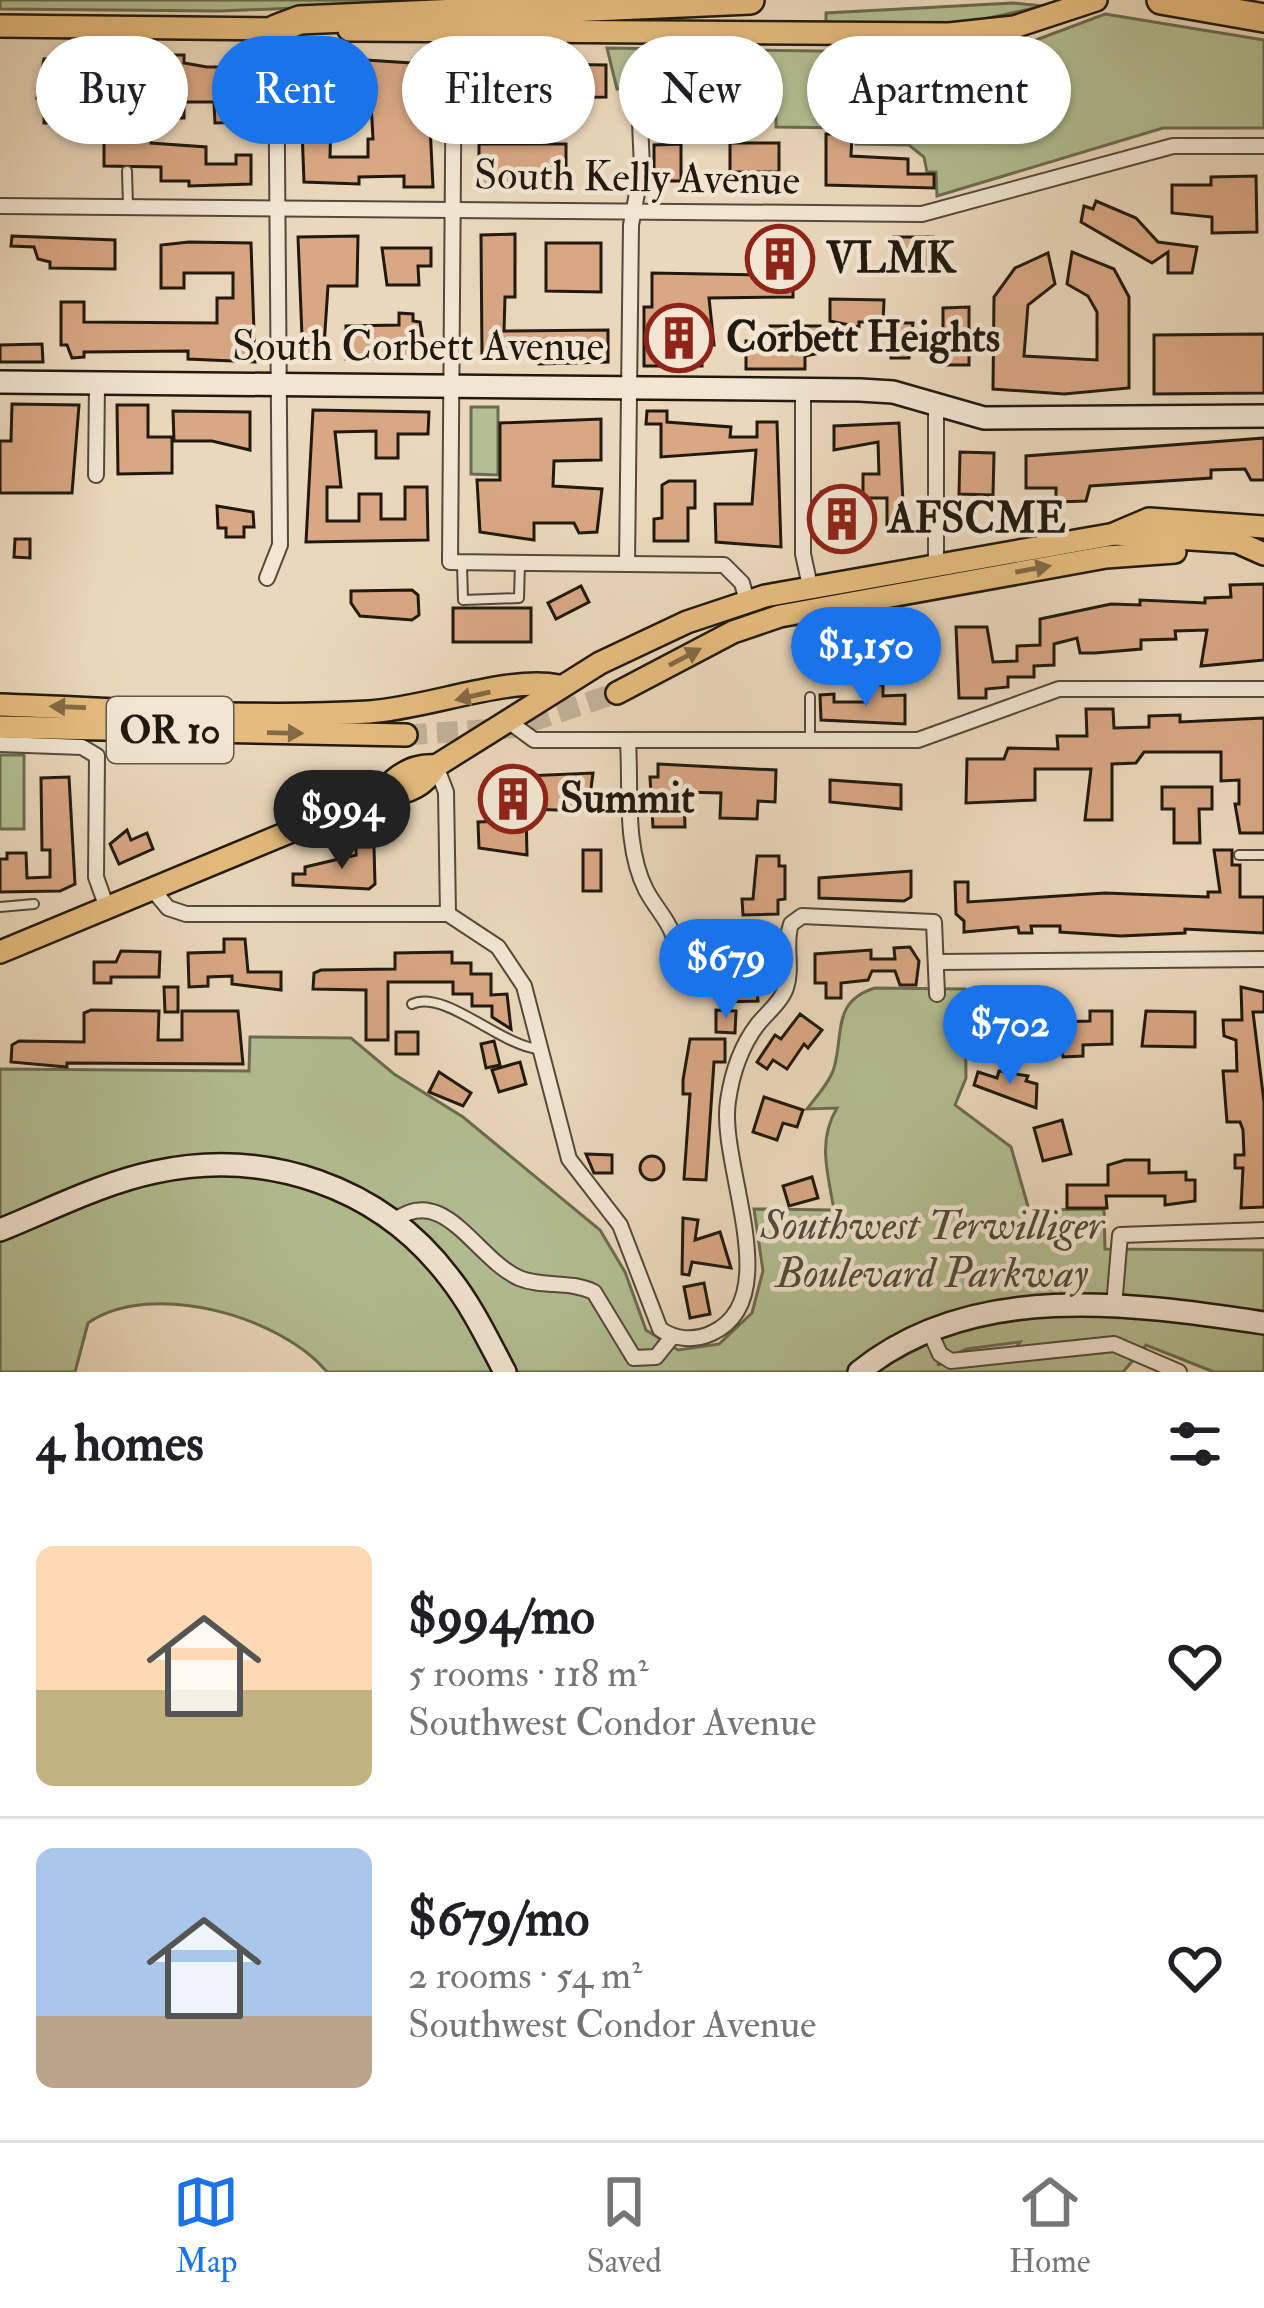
<!DOCTYPE html>
<html lang="en">
<head>
<meta charset="utf-8">
<style>
	:root { --surface:#fff; --page:#f6f6f6; --text:#202124; --muted:#757577; --line:#e0e0e0; --accent:#1a73e8 }
	body { margin:0; font-family:"IM FELL Double Pica",serif; background:var(--page); color:var(--text); height:100vh; display:flex; flex-direction:column; font-size:45px; white-space:nowrap }
	* { box-sizing:border-box; margin:0 }
	p { font-size:39px; color:var(--muted) }
	.icon { flex:none; width:66px; height:66px; fill:none; stroke:currentColor; stroke-width:2; stroke-linecap:round; stroke-linejoin:round }
	.map { position:relative; height:1372px; overflow:hidden }
	.side { display:flex; flex-direction:column; background:var(--surface); flex:1 }
	.side>* { flex:none }
	.hud { position:absolute; left:36px; top:36px; width:1194px; height:108px; display:flex; gap:24px }
	.price { position:absolute; translate:-50% -102px; padding:0 27px; border-radius:42px; background:var(--accent); color:#fff; font-size:39px; line-height:78px; filter:drop-shadow(0 3px 6px #0008) }
	.price::after { content:''; position:absolute; left:50%; top:72px; width:36px; height:27px; margin-left:-18px; background:inherit; clip-path:polygon(0 0,100% 0,50% 100%) }
	.price.on { background:#222; color:#fff }
	ul { padding:0; list-style:none }
	li { display:flex; align-items:center; gap:36px; height:300px; padding:0 36px }
	li+li { border-top:3px solid var(--line) }
	li span { display:grid; place-items:center; flex:none; width:336px; height:240px; border-radius:18px; color:#555 }
	li>.icon { margin-inline-start:auto }
	span .icon { width:144px; height:144px; fill:#fffc; stroke-width:1 }
	li b { font-size:51px }
	h2 { display:flex; justify-content:space-between; align-items:center; height:144px; padding:0 36px; font-size:51px }
	.pill { padding:0 42px; border-radius:54px; background:var(--surface); box-shadow:0 3px 9px #0004; font-size:42px; line-height:108px }
	.pill.on { background:var(--accent); color:#fff }
	.tab-bar { display:flex; justify-content:space-around; align-items:center; height:168px; border-top:3px solid var(--line); background:var(--surface); font-size:33px; color:var(--muted) }
	.tab-bar a { display:grid; justify-items:center; gap:6px }
	.tab-bar .on { color:var(--accent) }
	.map>svg:first-child { display:block }
	.green { fill:#b3bf93; stroke:#6a6c51; stroke-width:3; fill-rule:evenodd }
	.building { fill:#d8a784; stroke:#21190f; stroke-width:3 }
	.lines { fill:none; stroke-linecap:round; stroke-linejoin:round }
	.primary-tunnel { stroke:#c3b299; stroke-width:21; stroke-dasharray:21 10; stroke-linecap:butt }
	.lane-casing { stroke:#54493a; stroke-width:12 }
	.street-casing { stroke:#54493a; stroke-width:18 }
	.secondary-casing { stroke:#21190f; stroke-width:26 }
	.primary-casing { stroke:#21190f; stroke-width:26 }
	.highway-casing { stroke:#21190f; stroke-width:32 }
	.lane { stroke:#f2e6d3; stroke-width:8 }
	.street { stroke:#f2e6d3; stroke-width:14 }
	.secondary { stroke:#f2e6d3; stroke-width:21 }
	.primary { stroke:#e6bc7e; stroke-width:21 }
	.highway { stroke:#e6bc7e; stroke-width:27 }
	.oneway { fill:#846a46 }
	.labels { text-anchor:middle; dominant-baseline:central; stroke-width:9; stroke-linejoin:round; paint-order:stroke }
	.shield { fill:#f2e6d3; stroke:#60564a; stroke-width:3 }
	.shield-label { font-size:39px; font-weight:bold; fill:#21190f }
	.street-label { font-size:42px; fill:#21190f; stroke:#f2e6d3 }
	.poi-label { font-size:42px; font-weight:bold; fill:#21190f; stroke:#f2e6d3; text-anchor:start }
	.park-label { font-size:42px; font-style:italic; fill:#4d4b37; stroke:#f2e6d3 }
</style>
</head>
<body>
<div class="map">
<svg width="1264" height="1372" viewBox="0 0 1264 1372">
	<rect width="100%" height="100%" fill="#ebd8bc"/>
	<filter id="stains"><feTurbulence type="fractalNoise" baseFrequency=".00167" numOctaves="4"/><feColorMatrix values="0 0 0 0 .2 0 0 0 0 .09 0 0 0 0 .02 0 0 0 .5 -.17"/></filter>
	<radialGradient id="worn" r=".72"><stop offset=".6" stop-color="#630" stop-opacity="0"/><stop offset="1" stop-color="#630" stop-opacity=".3"/></radialGradient>
	<g class="green">
		<polygon points="0,0 494,0 220,11 0,9"/>
		<polygon points="1013,3 1043,6 966,23 826,24 826,13"/>
		<path d="M1105,14L1264,40V128H1163L937,196L936,172H927L924,157L909,145L856,144V128L776,127V102C724,88 671,81 617,89L607,48L970,53L1028,43Z"/>
		<polygon points="471,407 498,407 498,475 471,474"/>
		<rect x="0" y="755" width="24" height="74"/>
		<path d="M875,988L965,989L966,1078L955,1105L1011,1147L1029,1210L1104,1209L1105,1249L1264,1250V1372H1214L1146,1345L1123,1372H327C282,1317 152,1279 88,1323L75,1372H0V1069L249,1071L250,1037L351,1038L394,1074L463,1117L600,1230L625,1272L646,1330L678,1350L719,1344L752,1313L763,1271L754,1209L834,1210C828,1174 817,1141 837,1108L807,1109C816,1097 830,1082 834,1068C844,1033 832,1001 875,988ZM1020,1342L1014,1350L937,1365L966,1349Z"/>
	</g>
	<g class="building">
		<polygon points="152,55 184,55 184,63 207,67 248,67 254,122 215,123 214,102 184,102 184,118 151,118 151,143 206,147 206,164 236,164 236,155 251,155 251,184 189,186 189,181 161,181 161,167 104,166 104,123 44,123 44,98 37,98 44,59 95,58 96,86 153,86"/>
		<polygon points="350,59 427,64 433,187 404,187 404,176 359,177 359,184 304,182 301,103 306,92 343,92 343,116 331,118 330,157 368,157 368,139 373,139 370,84 348,84"/>
		<polygon points="477,63 606,65 606,97 477,99"/>
		<polygon points="670,85 695,90 700,114 666,117"/>
		<polygon points="826,134 852,134 851,156 908,159 908,174 934,174 934,188 826,185"/>
		<rect x="730" y="143" width="49" height="29"/>
		<rect x="479" y="144" width="87" height="42"/>
		<polygon points="681,144 681,181 654,181 654,145"/>
		<polygon points="1256,176 1257,232 1212,233 1212,217 1172,213 1172,185 1211,185 1211,177"/>
		<polygon points="1096,201 1136,218 1158,242 1197,247 1192,273 1168,273 1168,252 1152,263 1081,222 1084,206 1093,209"/>
		<polygon points="515,234 515,297 505,297 504,331 608,330 608,362 539,364 539,346 504,346 504,357 482,357 481,235"/>
		<polygon points="12,236 115,240 115,269 50,268 50,262 38,259 34,247 11,246"/>
		<polygon points="358,236 357,286 328,286 323,361 303,361 298,237"/>
		<rect x="894" y="237" width="39" height="34"/>
		<polygon points="189,242 251,243 255,362 188,359 188,351 84,352 84,357 72,358 67,345 61,345 61,302 84,302 84,322 217,323 217,298 233,298 233,273 184,273 184,288 161,288 161,245"/>
		<polygon points="766,242 793,242 793,297 709,298 714,345 702,345 702,366 644,366 644,307 652,307 652,273 766,275"/>
		<polygon points="546,243 601,243 601,292 546,291"/>
		<polygon points="382,248 431,248 431,266 418,266 419,285 387,285"/>
		<polygon points="1072,252 1114,269 1129,297 1129,388 1064,394 993,389 994,297 1015,268 1048,253 1055,284 1028,305 1024,356 1097,360 1097,312 1088,296 1067,284"/>
		<polygon points="830,299 884,300 883,322 859,322 859,327 830,321"/>
		<polygon points="969,307 969,365 943,365 943,308"/>
		<polygon points="399,313 413,314 413,321 420,322 426,359 346,359 346,326 399,325"/>
		<polygon points="891,323 913,323 909,358 891,358"/>
		<polygon points="770,326 820,326 820,353 805,356 805,369 746,369 746,341 770,341"/>
		<polygon points="1264,334 1264,393 1154,394 1154,335"/>
		<polygon points="42,344 43,362 0,362 0,345"/>
		<polygon points="12,404 79,405 72,493 0,493 0,441 11,441"/>
		<polygon points="117,405 148,405 148,437 172,437 172,473 118,474"/>
		<polygon points="313,410 429,412 428,434 398,434 398,458 376,458 376,431 335,432 341,487 327,487 327,521 359,521 359,494 381,494 381,519 405,519 405,487 427,487 428,540 306,542"/>
		<polygon points="173,411 250,412 250,450 212,441 174,441"/>
		<polygon points="647,411 667,411 667,422 731,427 730,437 757,437 757,422 777,422 781,547 716,542 715,504 752,504 756,450 661,457 661,424 646,424"/>
		<polygon points="601,419 601,460 554,461 553,486 602,489 597,532 579,533 574,523 534,523 534,540 480,532 477,480 500,480 500,423"/>
		<polygon points="899,423 904,522 902,530 887,530 887,498 863,498 863,474 879,474 878,442 834,450 834,426"/>
		<polygon points="1264,438 1264,480 1251,480 1245,469 1211,470 1211,478 1090,486 1086,501 1056,502 1056,488 1026,488 1026,456"/>
		<polygon points="960,452 994,453 993,495 959,494"/>
		<polygon points="669,481 695,481 695,508 688,508 688,541 654,541 654,519 662,518 662,485"/>
		<polygon points="821,492 856,492 849,527 821,527"/>
		<polygon points="217,506 253,512 254,527 244,527 244,537 226,537 226,528 218,528"/>
		<polygon points="15,539 30,539 30,558 14,557"/>
		<polygon points="1264,584 1264,660 1201,666 1207,630 1175,631 1176,639 1141,640 1141,649 1095,653 1080,653 1077,638 1054,644 1054,665 1034,666 1034,677 1008,677 1008,687 986,689 986,698 959,698 956,627 987,627 993,662 1017,661 1017,646 1040,645 1040,619 1111,604 1140,605 1140,600 1205,603 1205,598 1231,597 1230,585"/>
		<polygon points="581,586 589,602 556,619 548,603"/>
		<polygon points="412,590 418,595 419,615 412,620 360,616 351,603 351,591"/>
		<rect x="453" y="608" width="78" height="34"/>
		<polygon points="872,685 883,685 883,696 905,695 905,724 821,720 820,695 834,694 834,702 867,702"/>
		<polygon points="1086,709 1113,709 1114,728 1149,727 1149,716 1180,715 1180,722 1264,718 1264,833 1240,833 1235,804 1239,804 1239,780 1221,781 1221,752 1144,752 1136,763 1112,764 1112,820 1085,820 1091,769 1035,769 1035,800 966,803 967,759 1004,759 1008,748 1058,749 1057,736 1087,736"/>
		<polygon points="658,764 776,770 775,802 758,801 757,819 720,818 721,793 684,792 685,827 653,827 650,777 658,777"/>
		<polygon points="593,773 588,811 526,809 527,855 479,848 478,822 501,821 500,777"/>
		<polygon points="69,777 75,884 60,891 0,892 0,859 7,859 7,853 26,853 27,878 50,877 50,850 42,850 41,778"/>
		<polygon points="830,780 901,785 901,809 830,802"/>
		<polygon points="1162,787 1212,787 1212,809 1199,809 1200,843 1174,843 1174,809 1162,809"/>
		<polygon points="127,830 131,840 147,833 153,849 119,864 110,844"/>
		<polygon points="356,847 374,847 375,884 369,889 293,885 293,874 305,874 305,867 356,855"/>
		<rect x="583" y="850" width="18" height="41"/>
		<polygon points="1214,850 1232,850 1232,865 1240,865 1240,897 1264,897 1264,933 1185,929 1185,933 1121,936 1060,932 1060,926 1031,926 1032,933 1019,933 1018,927 964,932 964,921 956,914 955,882 968,882 968,902 1105,893 1208,897 1208,892 1220,892"/>
		<polygon points="757,856 779,856 779,866 785,866 785,899 778,900 778,914 743,915 742,899 753,899"/>
		<polygon points="911,871 911,897 904,901 819,898 819,878"/>
		<polygon points="224,939 245,939 248,972 281,972 281,990 232,984 232,976 208,977 208,986 189,987 188,953 224,952"/>
		<polygon points="770,942 771,963 754,963 758,1001 725,1002 725,980 733,980 733,943"/>
		<polygon points="686,946 702,946 701,977 678,976"/>
		<polygon points="910,947 919,961 916,985 900,985 895,971 872,971 868,980 841,983 841,998 826,998 826,983 815,983 815,954 871,950 871,959 895,959 894,948"/>
		<polygon points="121,951 160,952 159,977 111,977 111,983 94,983 94,962 116,962"/>
		<polygon points="452,952 452,963 471,963 471,974 491,974 491,995 507,994 511,1029 492,1017 492,1006 472,1006 472,994 453,994 453,982 388,982 388,1040 366,1040 366,990 313,989 314,973 321,970 395,969 395,953"/>
		<polygon points="164,987 178,987 178,1012 165,1012"/>
		<polygon points="1241,987 1264,992 1264,1012 1253,1012 1264,1102 1264,1207 1241,1208 1243,1168 1235,1168 1235,1155 1244,1155 1243,1130 1240,1122 1227,1122 1223,1071 1237,1071 1236,1040 1224,1036 1223,1020 1242,1020"/>
		<polygon points="966,993 992,993 992,1002 1043,1002 1043,1025 967,1030"/>
		<polygon points="91,1010 159,1011 158,1040 182,1040 182,1011 238,1011 243,1064 67,1063 67,1067 11,1062 12,1045 19,1041 84,1042 84,1013"/>
		<polygon points="716,1010 736,1011 735,1033 716,1032"/>
		<polygon points="1090,1011 1112,1011 1112,1044 1083,1045 1083,1056 1063,1057 1058,1022 1090,1021"/>
		<polygon points="1146,1011 1195,1012 1195,1047 1142,1046"/>
		<polygon points="800,1014 822,1030 808,1048 804,1044 787,1069 773,1060 767,1069 757,1062 775,1035 781,1039"/>
		<rect x="396" y="1032" width="22" height="22"/>
		<polygon points="690,1039 725,1039 725,1062 714,1062 706,1180 684,1179 690,1094 683,1094 683,1080"/>
		<polygon points="494,1041 500,1065 486,1068 481,1044"/>
		<polygon points="520,1062 526,1084 499,1092 492,1070"/>
		<polygon points="999,1071 1028,1076 1026,1081 1037,1084 1036,1108 974,1085 978,1072 997,1078"/>
		<polygon points="439,1072 471,1093 463,1106 429,1092"/>
		<polygon points="764,1097 803,1110 797,1127 783,1123 777,1140 753,1132"/>
		<polygon points="1062,1120 1071,1154 1043,1161 1034,1128"/>
		<polygon points="586,1154 612,1155 612,1173 594,1173"/>
		<circle cx="652" cy="1168" r="12"/>
		<polygon points="1125,1160 1149,1160 1149,1173 1186,1172 1186,1180 1195,1180 1195,1201 1165,1205 1165,1196 1106,1196 1107,1208 1067,1208 1067,1185 1108,1185 1108,1165"/>
		<polygon points="812,1177 818,1198 789,1206 783,1186"/>
		<polygon points="683,1218 698,1220 695,1240 720,1232 731,1268 692,1262 689,1275 682,1274"/>
		<polygon points="704,1283 710,1314 690,1318 684,1287"/>
	</g>
	<g class="lines">
		<polyline class="primary-tunnel" points="406,735 511,728 617,693"/>
		<g class="lane-casing">
			<g id="lane">
				<polyline points="127,171 128,205"/>
				<polyline points="462,564 463,600 519,598 520,563"/>
				<polyline points="810,697 810,740"/>
				<polyline points="1239,855 1264,855"/>
				<polyline points="0,907 34,904"/>
				<path d="M412,1004C444,989 500,1045 538,1049"/>
			</g>
		</g>
		<g class="street-casing">
			<g id="street">
				<polyline points="454,32 450,562 724,565 742,583 747,601"/>
				<polyline points="0,206 922,214 1173,146 1264,146"/>
				<polyline points="803,389 803,554 810,586"/>
				<polyline points="96,475 97,383"/>
				<polyline points="936,563 936,408"/>
				<polyline points="627,564 631,225 642,167 640,123"/>
				<polyline points="267,578 280,545 276,29"/>
				<polyline points="507,720 534,740 918,740 1059,689 1264,689"/>
				<path d="M628,742C631,788 624,847 646,890C661,918 681,929 674,965"/>
				<polyline points="0,744 82,747 97,756 96,877 107,908"/>
				<polyline points="436,766 446,792 448,914"/>
				<path d="M153,890L168,908L186,914H448L498,947L524,986L569,1159L620,1225L660,1329C675,1340 695,1341 712,1333C787,1299 718,1164 728,1101C732,1073 741,1046 758,1024C767,1013 781,1002 786,988C793,967 784,944 791,924L802,916L934,922L937,994"/>
				<polyline points="940,962 1264,959"/>
				<path d="M394,1221C444,1182 476,1259 519,1278C543,1288 569,1280 594,1292L634,1358L656,1357L672,1337"/>
				<polyline points="1114,1306 1120,1235 1264,1230"/>
				<polyline points="930,1332 940,1354 951,1361 1114,1344 1179,1372"/>
			</g>
		</g>
		<g class="secondary-casing">
			<g id="secondary">
				<polyline points="0,382 860,390 893,392 984,418 1264,416"/>
				<path d="M0,1230C50,1210 102,1183 155,1172C266,1148 380,1186 449,1277C472,1306 488,1340 505,1372"/>
				<path d="M859,1372C972,1280 1131,1303 1264,1323"/>
			</g>
		</g>
		<g class="primary-casing">
			<g id="primary">
				<polyline points="0,26 287,29"/>
				<polyline points="349,30 949,34 1014,27 1096,0"/>
				<polyline points="1116,533 1149,519 1264,527"/>
				<polyline points="617,693 733,632 780,616 1106,557 1175,552"/>
				<path d="M0,705C122,709 247,719 369,712C429,708 506,676 559,686"/>
				<polyline points="0,727 406,735"/>
				<path d="M381,794C395,776 413,764 436,766"/>
				<path d="M0,952L381,794C405,795 424,787 436,766L600,663L687,622L765,596L1115,534L1237,542L1264,554"/>
			</g>
		</g>
		<g class="highway-casing">
			<g id="highway">
				<polyline points="1161,0 1264,18"/>
				<polyline points="276,29 300,20 750,0"/>
			</g>
		</g>
		<use href="#lane" class="lane"/>
		<use href="#street" class="street"/>
		<use href="#secondary" class="secondary"/>
		<use href="#primary" class="primary"/>
		<use href="#highway" class="highway"/>
	</g>
	<defs><path id="oneway-solid" d="M-6-.8H1V-3.2L6.5 0L1 3.2V.8H-6Z" transform="scale(3)"/></defs>
	<g class="oneway">
		<use href="#oneway-solid" transform="translate(1033 569) rotate(-10)"/>
		<use href="#oneway-solid" transform="translate(685 657) rotate(-28)"/>
		<use href="#oneway-solid" transform="translate(473 696) rotate(167)"/>
		<use href="#oneway-solid" transform="translate(68 707) rotate(-178)"/>
		<use href="#oneway-solid" transform="translate(285 733) rotate(1)"/>
	</g>
	<defs>
		<g id="building-ring" transform="scale(3.45)"><circle r="9.5" fill="#f2e6d3" stroke="#8f2418" stroke-width="1.5"/><path d="M-4-6H4V6H1V3H-1V6H-4ZM-2.5-4.3h1.7v1.8h-1.7ZM.8-4.3h1.7v1.8H.8ZM-2.5-1h1.7V.8h-1.7ZM.8-1h1.7V.8H.8Z" fill="#8f2418"/></g>
	</defs>
	<g fill-rule="evenodd">
		<use href="#building-ring" x="780" y="259"/>
		<use href="#building-ring" x="679" y="338"/>
		<use href="#building-ring" x="842" y="519"/>
		<use href="#building-ring" x="513" y="799"/>
	</g>
	<g class="labels">
		<rect class="shield" x="107" y="697" width="126" height="66" rx="9"/>
		<g class="shield-label">
			<text x="170" y="730">OR 10</text>
		</g>
		<g class="street-label">
			<text transform="translate(637 178) rotate(1)">South Kelly Avenue</text>
			<text x="418" y="347">South Corbett Avenue</text>
		</g>
		<g class="poi-label">
			<text x="826" y="259">VLMK</text>
			<text x="726" y="338">Corbett Heights</text>
			<text x="888" y="519">AFSCME</text>
			<text x="560" y="799">Summit</text>
		</g>
		<g class="park-label">
			<text x="932" y="1226">Southwest Terwilliger<tspan x="932" dy="48">Boulevard Parkway</tspan></text>
		</g>
	</g>
	<rect width="100%" height="100%" filter="url(#stains)"/>
	<rect width="100%" height="100%" fill="url(#worn)"/>
</svg>
<b class="price" style="left:866px;top:709px">$1,150</b>
<b class="price on" style="left:342px;top:872px">$994</b>
<b class="price" style="left:726px;top:1021px">$679</b>
<b class="price" style="left:1010px;top:1087px">$702</b>
<div class="hud">
<a class="pill">Buy</a>
<a class="pill on">Rent</a>
<a class="pill">Filters</a>
<a class="pill">New</a>
<a class="pill">Apartment</a>
</div>
</div>
<section class="side">
<h2>4 homes<svg class="icon" aria-label="filters" viewBox="0 0 24 24"><path d="M4 7h16M4 17h16"/><circle cx="9" cy="7" r="2"/><circle cx="15" cy="17" r="2"/></svg></h2>
<ul>
<li><span style="background:linear-gradient(#ffd9b3 60%,#c2b280 0)"><svg class="icon" aria-label="home" viewBox="0 0 24 24"><path d="M3 11l9-7 9 7M6 9v11h12V9"/></svg></span><div><b>$994/mo</b><p>5 rooms · 118 m²</p><p>Southwest Condor Avenue</p></div><svg class="icon" aria-label="heart" viewBox="0 0 24 24"><path d="M12 20l-8-8c-3-5 5-10 8-4 3-6 11-1 8 4z"/></svg></li>
<li><span style="background:linear-gradient(#a9c7e8 70%,#b9a48a 0)"><svg class="icon" aria-label="home" viewBox="0 0 24 24"><path d="M3 11l9-7 9 7M6 9v11h12V9"/></svg></span><div><b>$679/mo</b><p>2 rooms · 54 m²</p><p>Southwest Condor Avenue</p></div><svg class="icon" aria-label="heart" viewBox="0 0 24 24"><path d="M12 20l-8-8c-3-5 5-10 8-4 3-6 11-1 8 4z"/></svg></li>
</ul>
</section>
<nav class="tab-bar">
<a class="on"><svg class="icon" aria-label="map" viewBox="0 0 24 24"><path d="M3 6l6-2 6 2 6-2v14l-6 2-6-2-6 2zM9 4v14M15 6v14"/></svg>Map</a>
<a><svg class="icon" aria-label="saved" viewBox="0 0 24 24"><path d="M7 4h10v16l-5-4-5 4z"/></svg>Saved</a>
<a><svg class="icon" aria-label="home" viewBox="0 0 24 24"><path d="M3 11l9-7 9 7M6 9v11h12V9"/></svg>Home</a>
</nav>
</body>
</html>
